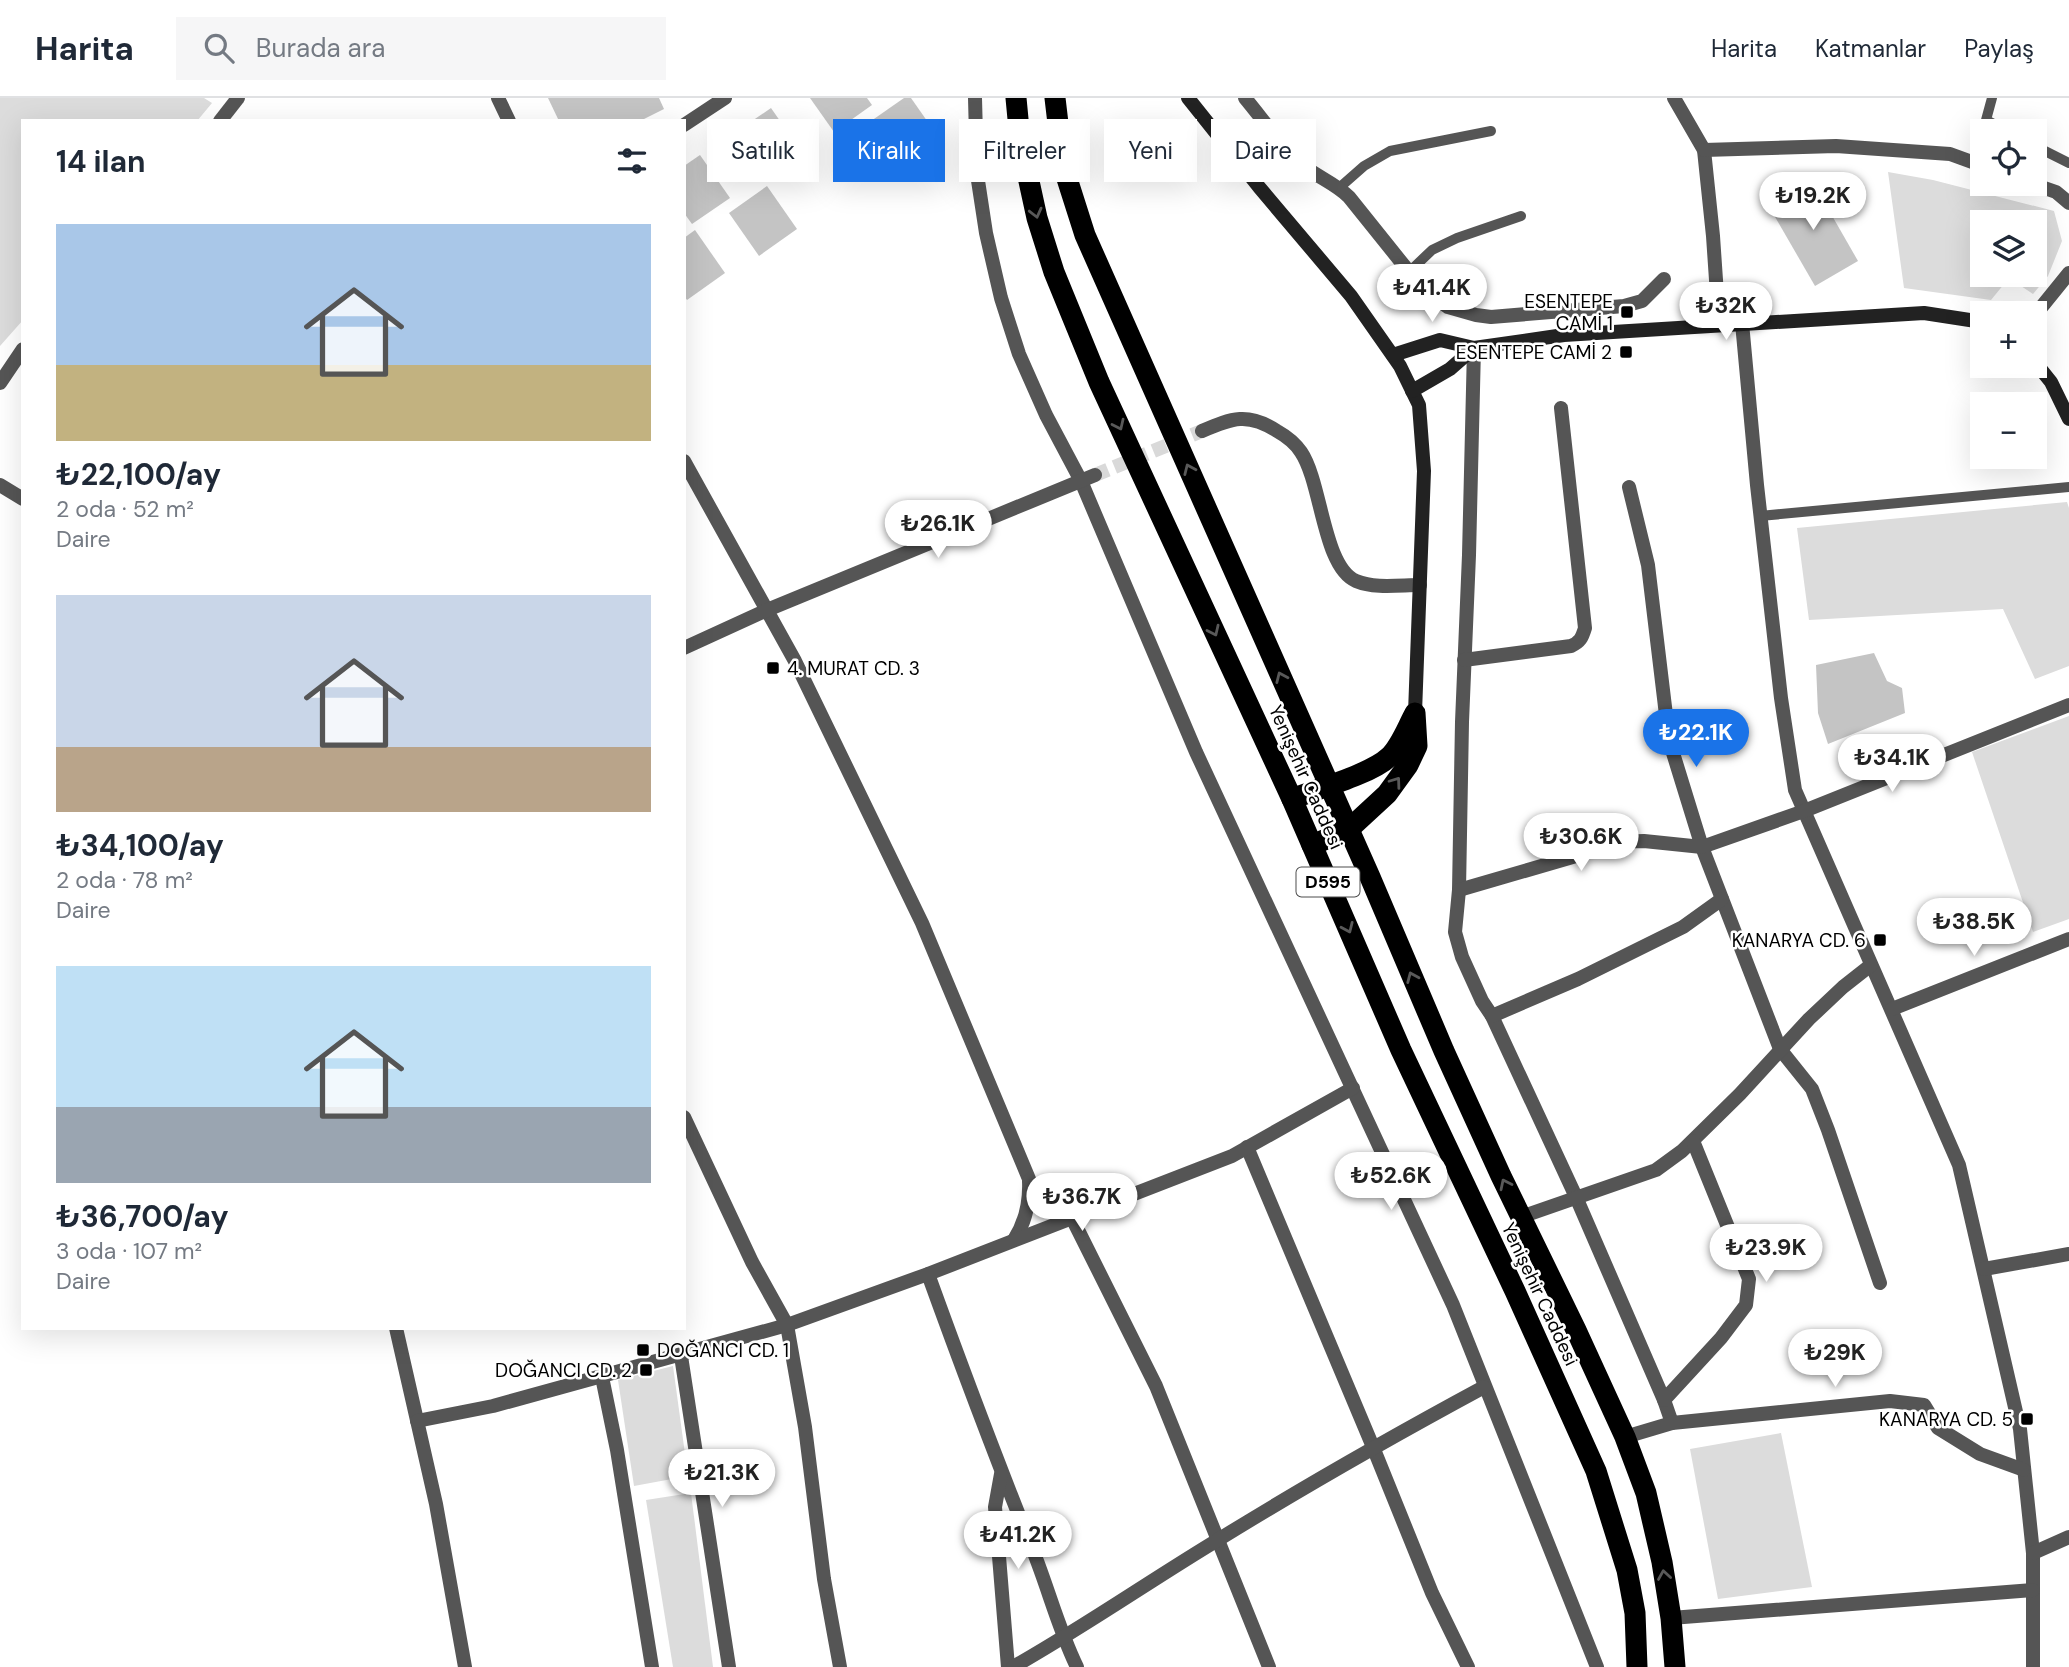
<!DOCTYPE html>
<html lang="tr">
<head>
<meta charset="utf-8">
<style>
	:root { --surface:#fff; --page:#f6f6f7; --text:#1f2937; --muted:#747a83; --line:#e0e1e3; --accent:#1a73e8 }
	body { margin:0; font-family:"DM Sans",sans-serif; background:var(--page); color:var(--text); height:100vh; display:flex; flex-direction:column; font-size:26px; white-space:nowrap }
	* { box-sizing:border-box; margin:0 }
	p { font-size:23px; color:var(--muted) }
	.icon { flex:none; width:38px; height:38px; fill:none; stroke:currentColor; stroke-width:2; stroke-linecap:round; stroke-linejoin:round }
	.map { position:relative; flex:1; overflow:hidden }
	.side { position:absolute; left:21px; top:21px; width:665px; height:1211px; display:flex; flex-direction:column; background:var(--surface); border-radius:0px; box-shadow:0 7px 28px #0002 }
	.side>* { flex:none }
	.guide { position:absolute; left:707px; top:21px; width:665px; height:63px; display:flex; gap:14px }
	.buttons { position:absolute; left:1970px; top:21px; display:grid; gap:14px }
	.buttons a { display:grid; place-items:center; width:77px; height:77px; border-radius:0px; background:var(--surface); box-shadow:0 7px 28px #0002; font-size:35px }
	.price { position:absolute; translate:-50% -60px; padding:0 16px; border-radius:24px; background:#fff; color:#222; font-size:23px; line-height:46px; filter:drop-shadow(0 2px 4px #0008) }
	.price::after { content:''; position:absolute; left:50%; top:42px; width:21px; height:16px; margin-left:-10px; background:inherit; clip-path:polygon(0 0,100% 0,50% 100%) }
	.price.active { background:var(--accent); color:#fff }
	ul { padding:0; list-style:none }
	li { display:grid; align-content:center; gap:14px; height:371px; padding:0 35px }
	li span { display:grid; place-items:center; height:217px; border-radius:0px; color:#555 }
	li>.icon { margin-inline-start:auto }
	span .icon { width:126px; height:126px; fill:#fffc; stroke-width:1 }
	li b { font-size:30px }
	h2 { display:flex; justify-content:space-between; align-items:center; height:84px; padding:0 35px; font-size:30px }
	.tag { padding:0 24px; border-radius:0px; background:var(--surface); box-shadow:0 7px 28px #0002; font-size:24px; line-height:63px }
	.tag.active { background:var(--accent); color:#fff }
	header { display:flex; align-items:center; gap:42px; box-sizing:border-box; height:98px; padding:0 35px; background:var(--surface); border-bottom:2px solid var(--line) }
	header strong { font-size:33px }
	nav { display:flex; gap:38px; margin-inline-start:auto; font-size:24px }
	.search { width:490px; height:63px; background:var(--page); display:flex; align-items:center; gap:18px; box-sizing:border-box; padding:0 24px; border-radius:0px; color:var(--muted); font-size:26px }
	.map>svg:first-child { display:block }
	.green { fill:#dcdcdc; fill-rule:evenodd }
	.building { fill:#c4c4c4 }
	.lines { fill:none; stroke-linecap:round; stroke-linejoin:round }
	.street-tunnel { stroke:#d9d9d9; stroke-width:14; stroke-dasharray:14 7; stroke-linecap:butt }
	.lane { stroke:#555; stroke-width:10 }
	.street { stroke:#555; stroke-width:14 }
	.secondary { stroke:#222; stroke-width:14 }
	.highway { stroke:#000; stroke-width:21 }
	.oneway { stroke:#595959 }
	.poi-dot { fill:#000; stroke:#fff; stroke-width:2.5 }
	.labels { text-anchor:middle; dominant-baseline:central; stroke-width:5; stroke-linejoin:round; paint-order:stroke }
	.shield { fill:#fff; stroke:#4c4c4c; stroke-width:2 }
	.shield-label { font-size:18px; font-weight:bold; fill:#000 }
	.poi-label { font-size:19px; fill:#000; stroke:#fff; text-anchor:end }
	.street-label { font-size:19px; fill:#000; stroke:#fff }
</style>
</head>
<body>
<header>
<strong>Harita</strong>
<div class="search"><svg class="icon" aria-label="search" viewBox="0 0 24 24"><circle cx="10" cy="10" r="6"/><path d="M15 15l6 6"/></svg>Burada ara</div>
<nav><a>Harita</a><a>Katmanlar</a><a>Paylaş</a></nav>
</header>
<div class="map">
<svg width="2069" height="1569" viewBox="0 0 2069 1569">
	<rect width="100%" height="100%" fill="#fff"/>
	<g class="green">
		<polygon points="0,0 204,0 212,5 197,23 23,23 23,222 0,248"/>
		<path d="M1888,74L1933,82L2054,113L2062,143L2048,178L2033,196L2009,180L1991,202L1904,190ZM2035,124V177H1983V124Z"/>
		<polygon points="2067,404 2069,410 2069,568 2035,581 2003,511 1809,522 1797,430"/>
		<polygon points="2069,618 2069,821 2033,834 1972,654"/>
		<polygon points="673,1268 688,1378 634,1388 618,1282"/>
		<polygon points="1781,1335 1812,1489 1718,1501 1690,1351"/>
		<polygon points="691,1395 713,1569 673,1569 646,1402"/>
	</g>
	<g class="building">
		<polygon points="548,0 659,0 664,11 640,23 559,23"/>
		<polygon points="810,0 867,0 872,7 834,34"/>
		<polygon points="904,0 911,0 939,40 900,66 871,23"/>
		<polygon points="771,10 801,53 762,79 733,36"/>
		<polygon points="700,57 730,100 692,126 684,115 684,68"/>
		<polygon points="1811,81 1858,163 1815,188 1767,105"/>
		<polygon points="767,88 797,131 759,158 729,115"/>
		<polygon points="695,132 725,175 687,202 684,198 684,140"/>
		<polygon points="1874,555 1887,583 1902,590 1905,615 1828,646 1818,615 1816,567"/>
	</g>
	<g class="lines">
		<polyline class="street-tunnel" points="1095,377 1202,333"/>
		<g class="lane">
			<polyline points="1992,0 1986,22 2007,33"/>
			<polyline points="2035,48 2069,65"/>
			<polyline points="1339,90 1364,68 1390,53 1491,33"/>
			<polyline points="1409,174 1432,152 1457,140 1521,118"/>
			<polyline points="1760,418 2069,389"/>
		</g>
		<g class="street">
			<polyline points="498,0 509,23"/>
			<polyline points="975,0 977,76 986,135 1001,200 1019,256 1046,317 1081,383 1196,654 1453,1207 1597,1569"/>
			<path d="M1245,0C1265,24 1284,52 1308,71C1322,81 1337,87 1349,99L1422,190L1448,209L1476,217L1491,219L1624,208L1642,203L1664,181"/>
			<polyline points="1674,0 1704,52 1713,138 1719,226"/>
			<polyline points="220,23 238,0"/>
			<polyline points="684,27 725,0"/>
			<polyline points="1704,52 1836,48 1950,56 1983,68"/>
			<polyline points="2033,86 2056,94 2069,105"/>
			<polyline points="2035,217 2069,175"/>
			<polyline points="1742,225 1757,387 1781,600 1795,692 1959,1067 2020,1331 2033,1455 2033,1569"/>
			<polyline points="1474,250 1469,457 1462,624 1459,792 1455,834 1462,859 1482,903 1492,918 1576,1099 1664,1302 1672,1325"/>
			<polyline points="0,285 23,251"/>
			<path d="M1202,333C1232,320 1248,314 1277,333C1286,338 1295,345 1301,354C1322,385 1323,469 1356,483C1375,491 1400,487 1420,487"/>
			<polyline points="684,363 795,563 922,825 1034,1093 1052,1110 1072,1120 1156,1288 1269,1569"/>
			<polyline points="0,387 23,401"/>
			<polyline points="1629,389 1648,467 1669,642 1702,749 1780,951 1812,991 1828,1032 1880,1185"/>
			<polyline points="684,550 767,512 1095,377"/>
			<path d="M1464,562L1571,548C1580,544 1582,540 1585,530L1561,310"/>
			<polyline points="1459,792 1576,758 1614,744 1644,743 1702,749 1804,713 2069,607"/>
			<polyline points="1892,911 2069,841"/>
			<polyline points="1492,918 1578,881 1683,829 1722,801"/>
			<polyline points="684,1019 752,1164 787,1227 805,1329 824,1481 840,1569"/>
			<polyline points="1247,1049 1373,1349 1432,1495 1468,1569"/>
			<polyline points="1521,1119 1656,1072 1682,1053 1740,996 1809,921 1843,889 1871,867"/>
			<path d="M1014,1142C1026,1123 1030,1105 1029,1083"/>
			<polyline points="1984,1171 2069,1156"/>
			<path d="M928,1176C962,1270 997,1363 1034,1455C1049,1493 1059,1532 1077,1569"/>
			<polyline points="396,1230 436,1406 465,1569"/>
			<polyline points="681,1258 729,1569"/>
			<polyline points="602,1279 617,1352 652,1569"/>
			<polyline points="1664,1302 1721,1240 1746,1207 1749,1181 1693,1043"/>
			<polyline points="417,1323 493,1308 787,1227 928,1176 1232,1058 1353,990"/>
			<polyline points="1625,1339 1672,1325 1890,1303 1924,1307 1938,1330 1980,1356 2024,1372"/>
			<polyline points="1001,1376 995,1409 1008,1569"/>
			<polyline points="2033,1455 2069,1439"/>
			<polyline points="1671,1520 2033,1492"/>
			<path d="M1013,1569C1084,1529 1151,1482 1221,1440C1307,1387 1395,1337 1484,1289"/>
		</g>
		<g class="secondary">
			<polyline points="1188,0 1259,89 1351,198 1400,268 1419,307 1424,373 1415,615"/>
			<polyline points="1393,257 1440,242 1474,250 1564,237 1924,215 1976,223 1983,226"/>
			<polyline points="2035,264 2051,284 2069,321"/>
			<polyline points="1412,293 1450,271 1474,250"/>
		</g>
		<g class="highway">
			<polyline points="1016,0 1020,42 1037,120 1054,174 1099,284 1292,701 1401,952 1515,1193 1596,1373 1627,1472 1635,1515 1637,1569"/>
			<polyline points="1055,0 1063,68 1085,137 1370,779 1444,953 1501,1078 1576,1232 1625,1339 1646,1395 1662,1464 1671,1520 1675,1569"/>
			<path d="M1292,701C1317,691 1371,676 1389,659C1400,649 1407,630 1414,617"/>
			<polyline points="1312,747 1348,732 1387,696 1408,667 1417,648 1415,615"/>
		</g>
	</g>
	<defs><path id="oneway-chevron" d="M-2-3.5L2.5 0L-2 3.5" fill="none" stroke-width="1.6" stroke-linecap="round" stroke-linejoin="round" transform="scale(1.75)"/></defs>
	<g class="oneway">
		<use href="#oneway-chevron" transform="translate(1036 115) rotate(76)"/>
		<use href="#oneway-chevron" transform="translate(1119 327) rotate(65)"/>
		<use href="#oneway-chevron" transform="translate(1189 371) rotate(-114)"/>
		<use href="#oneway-chevron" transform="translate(1214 533) rotate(65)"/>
		<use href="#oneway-chevron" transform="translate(1281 579) rotate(-114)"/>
		<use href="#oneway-chevron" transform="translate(1396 684) rotate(-54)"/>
		<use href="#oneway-chevron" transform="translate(1348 830) rotate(66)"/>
		<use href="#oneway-chevron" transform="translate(1412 879) rotate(-113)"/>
		<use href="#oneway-chevron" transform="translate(1505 1086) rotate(-116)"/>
		<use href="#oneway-chevron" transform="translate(1664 1477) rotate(-99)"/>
	</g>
	<g class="poi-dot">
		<rect x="1620" y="207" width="14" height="14" rx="3.5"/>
		<rect x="1619" y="247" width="14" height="14" rx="3.5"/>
		<rect x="766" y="563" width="14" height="14" rx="3.5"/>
		<rect x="1873" y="835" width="14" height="14" rx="3.5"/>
		<rect x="636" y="1245" width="14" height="14" rx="3.5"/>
		<rect x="639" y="1265" width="14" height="14" rx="3.5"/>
		<rect x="2020" y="1314" width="14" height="14" rx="3.5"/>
	</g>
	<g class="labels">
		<rect class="shield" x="1296.5" y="769.5" width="63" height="29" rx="5"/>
		<g class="shield-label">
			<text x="1328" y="784">D595</text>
		</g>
		<g class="poi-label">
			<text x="1613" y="203">ESENTEPE<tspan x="1613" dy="22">CAMİ 1</tspan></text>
			<text x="1612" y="254">ESENTEPE CAMİ 2</text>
			<text x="787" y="570" text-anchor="start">4. MURAT CD. 3</text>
			<text x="1866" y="842">KANARYA CD. 6</text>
			<text x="657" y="1252" text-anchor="start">DOĞANCI CD. 1</text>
			<text x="632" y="1272">DOĞANCI CD. 2</text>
			<text x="2013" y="1321">KANARYA CD. 5</text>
		</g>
		<g class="street-label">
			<text transform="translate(1306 679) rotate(66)">Yenişehir Caddesi</text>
			<text transform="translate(1540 1196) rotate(65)">Yenişehir Caddesi</text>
		</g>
	</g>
</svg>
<div class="buttons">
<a><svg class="icon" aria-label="locate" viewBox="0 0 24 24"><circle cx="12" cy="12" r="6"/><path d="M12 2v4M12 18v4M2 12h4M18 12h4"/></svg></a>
<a><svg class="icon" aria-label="layers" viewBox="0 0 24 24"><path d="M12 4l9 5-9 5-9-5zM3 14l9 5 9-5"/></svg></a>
<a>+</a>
<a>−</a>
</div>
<b class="price" style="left:1813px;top:134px">₺19.2K</b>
<b class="price" style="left:1432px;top:226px">₺41.4K</b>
<b class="price" style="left:1726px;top:244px">₺32K</b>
<b class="price" style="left:938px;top:462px">₺26.1K</b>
<b class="price active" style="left:1696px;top:671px">₺22.1K</b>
<b class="price" style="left:1892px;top:696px">₺34.1K</b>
<b class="price" style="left:1581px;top:775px">₺30.6K</b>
<b class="price" style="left:1974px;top:860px">₺38.5K</b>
<b class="price" style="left:1391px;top:1114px">₺52.6K</b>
<b class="price" style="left:1082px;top:1135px">₺36.7K</b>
<b class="price" style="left:1766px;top:1186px">₺23.9K</b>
<b class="price" style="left:1835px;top:1291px">₺29K</b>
<b class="price" style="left:722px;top:1411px">₺21.3K</b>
<b class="price" style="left:1018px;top:1473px">₺41.2K</b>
<div class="guide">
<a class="tag">Satılık</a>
<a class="tag active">Kiralık</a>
<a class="tag">Filtreler</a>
<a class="tag">Yeni</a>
<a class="tag">Daire</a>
</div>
<section class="side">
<h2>14 ilan<svg class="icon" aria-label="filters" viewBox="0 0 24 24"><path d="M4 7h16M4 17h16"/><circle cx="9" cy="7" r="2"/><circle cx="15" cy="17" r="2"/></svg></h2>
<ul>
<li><span style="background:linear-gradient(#a9c7e8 65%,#c2b280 0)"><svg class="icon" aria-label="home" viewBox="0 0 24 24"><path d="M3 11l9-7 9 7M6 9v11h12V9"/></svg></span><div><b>₺22,100/ay</b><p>2 oda · 52 m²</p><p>Daire</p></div></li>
<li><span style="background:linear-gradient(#c9d6e8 70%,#b9a48a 0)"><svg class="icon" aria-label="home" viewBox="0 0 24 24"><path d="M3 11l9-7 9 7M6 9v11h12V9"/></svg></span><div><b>₺34,100/ay</b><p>2 oda · 78 m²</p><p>Daire</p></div></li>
<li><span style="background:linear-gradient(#bfe0f5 65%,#9aa5b1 0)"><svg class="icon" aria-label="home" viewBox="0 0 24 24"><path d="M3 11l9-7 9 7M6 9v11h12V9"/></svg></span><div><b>₺36,700/ay</b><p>3 oda · 107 m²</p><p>Daire</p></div></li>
</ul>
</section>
</div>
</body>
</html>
